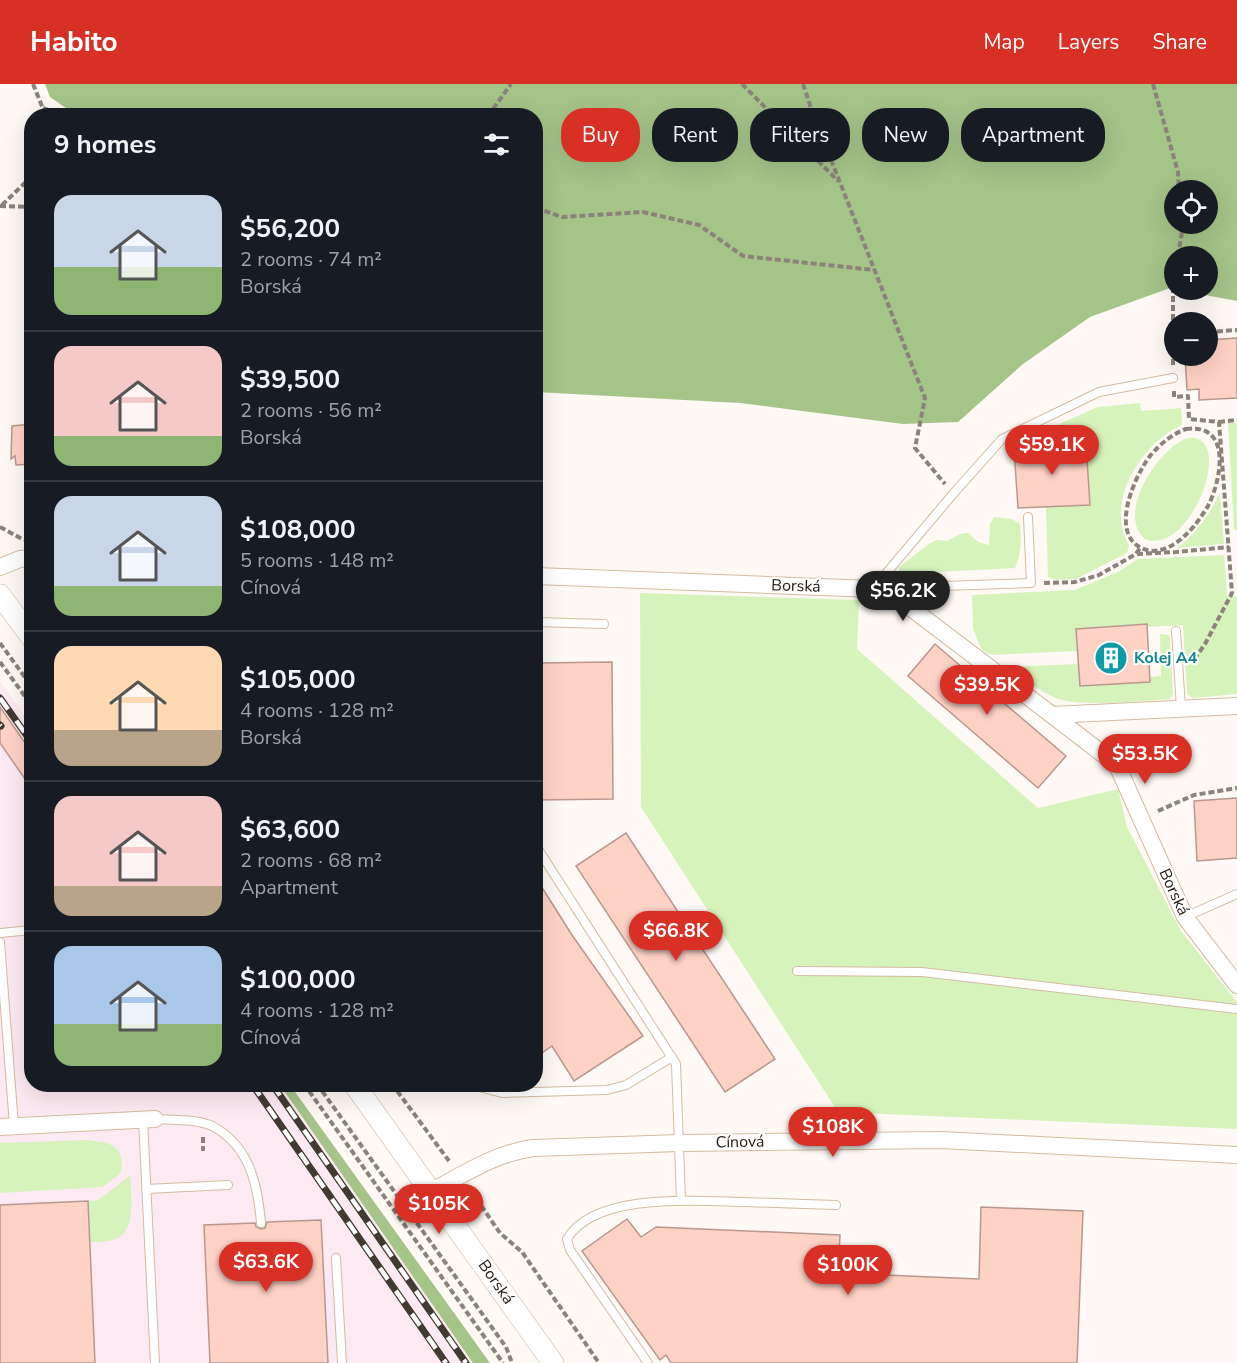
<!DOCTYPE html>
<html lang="en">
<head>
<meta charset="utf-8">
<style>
	:root { --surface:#171b24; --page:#20242c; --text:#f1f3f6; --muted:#9ea1a6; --line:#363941; --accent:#d93025 }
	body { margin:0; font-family:"Nunito Sans",sans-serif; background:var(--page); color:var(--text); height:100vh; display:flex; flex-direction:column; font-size:22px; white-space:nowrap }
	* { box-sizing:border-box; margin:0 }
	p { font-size:20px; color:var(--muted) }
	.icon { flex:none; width:33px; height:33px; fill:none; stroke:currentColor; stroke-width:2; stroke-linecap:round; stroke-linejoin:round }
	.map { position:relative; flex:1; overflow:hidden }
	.drawer { position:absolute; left:24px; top:24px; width:519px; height:984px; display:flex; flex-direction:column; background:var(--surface); border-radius:24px; box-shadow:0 6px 24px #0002 }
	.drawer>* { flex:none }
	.top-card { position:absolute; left:561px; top:24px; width:570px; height:54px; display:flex; gap:12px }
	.buttons { position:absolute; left:1164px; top:96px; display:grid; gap:12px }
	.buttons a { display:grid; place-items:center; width:54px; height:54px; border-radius:50%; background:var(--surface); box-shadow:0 6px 24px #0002; font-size:30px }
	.price { position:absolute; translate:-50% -51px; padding:0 14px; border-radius:21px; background:var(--accent); color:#fff; font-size:20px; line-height:39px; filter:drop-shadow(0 2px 3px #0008) }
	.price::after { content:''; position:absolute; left:50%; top:36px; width:18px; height:14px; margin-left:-9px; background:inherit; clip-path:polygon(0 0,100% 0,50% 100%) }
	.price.on { background:#222; color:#fff }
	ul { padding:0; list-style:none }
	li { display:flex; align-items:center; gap:18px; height:150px; padding:0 30px }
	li+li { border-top:2px solid var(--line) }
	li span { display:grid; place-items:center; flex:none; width:168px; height:120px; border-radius:18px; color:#555 }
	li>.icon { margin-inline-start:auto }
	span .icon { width:72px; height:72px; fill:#fffc; stroke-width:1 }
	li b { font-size:26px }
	h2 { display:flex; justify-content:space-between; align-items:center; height:72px; padding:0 30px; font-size:26px }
	.pill { padding:0 21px; border-radius:24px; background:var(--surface); box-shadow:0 6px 24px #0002; font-size:21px; line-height:54px }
	.pill.on { background:var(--accent); color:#fff }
	header { display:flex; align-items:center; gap:36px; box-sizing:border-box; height:84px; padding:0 30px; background:var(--accent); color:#fff }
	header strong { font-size:28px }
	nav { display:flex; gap:33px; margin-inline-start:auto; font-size:21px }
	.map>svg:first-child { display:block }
	.industrial { fill:#feeaf2 }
	.green { fill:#d6f3bb }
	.forest { fill:#a5c488; fill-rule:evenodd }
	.building { fill:#ffd2c6; stroke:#ba978e; stroke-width:1.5 }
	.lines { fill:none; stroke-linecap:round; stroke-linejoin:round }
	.service-casing { stroke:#d3bba1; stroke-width:10 }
	.minor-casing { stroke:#d3bba1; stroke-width:18 }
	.tertiary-casing { stroke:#d3bba1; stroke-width:22 }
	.path { stroke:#8a827b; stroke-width:4; stroke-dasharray:6 3; stroke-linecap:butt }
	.service { stroke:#fff; stroke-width:8 }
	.minor { stroke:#fff; stroke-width:16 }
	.tertiary { stroke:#fff; stroke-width:21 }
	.rail-casing { stroke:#433a32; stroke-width:7 }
	.rail { stroke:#fff; stroke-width:4.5; stroke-dasharray:14; stroke-linecap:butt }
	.labels { text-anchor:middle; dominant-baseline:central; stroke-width:4.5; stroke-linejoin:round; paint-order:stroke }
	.street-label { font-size:16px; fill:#231a11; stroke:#fff }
	.culture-label { font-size:16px; font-weight:bold; fill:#0d838f; stroke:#fff; text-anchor:start }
</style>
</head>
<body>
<header>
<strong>Habito</strong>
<nav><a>Map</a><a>Layers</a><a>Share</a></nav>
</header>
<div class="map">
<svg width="1237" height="1279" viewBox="0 0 1237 1279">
	<rect width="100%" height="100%" fill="#fef9f4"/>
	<polygon class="industrial" points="0,597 31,641 32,1000 290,1001 490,1279 0,1279"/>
	<g class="green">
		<path d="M1140,319L1141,327L1181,324L1182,341C1141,359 1104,419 1129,461L1127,469L1076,495L1057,496L1048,493L1046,423L1090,421L1086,360L1014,364L1034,351L1098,323Z"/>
		<polygon points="1228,339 1237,339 1237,446 1234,446"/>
		<path d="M1188,354C1237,348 1191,473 1145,455C1115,430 1159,363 1188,354Z"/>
		<path d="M1220,408L1224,460L1177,464C1197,449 1210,430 1220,408Z"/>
		<path d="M994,433L1012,435L1020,440C1021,456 1022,469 1015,484L898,490L899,483L930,459L937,456L947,457L960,450L968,449L978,458L989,461L990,440Z"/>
		<polygon points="1224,471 1227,512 1237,512 1237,610 1192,614 1187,610 1183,541 1147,543 1146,540 1076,545 1077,567 992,571 982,566 973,545 972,511 1075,506 1118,488 1138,475"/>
		<polygon points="640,509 859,516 857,565 1038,724 1118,705 1127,743 1181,847 1237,918 1237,1045 838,1028 641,723"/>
		<path d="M1160,550L1169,551L1170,556L1173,610L1170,615C1140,617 1085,623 1058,615C1044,611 1020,591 1007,583L1078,580L1080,602L1150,598V593L1161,592Z"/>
		<polygon points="87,1056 108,1059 117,1065 121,1072 122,1085 119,1091 102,1103 0,1109 0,1059"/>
		<path d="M130,1092C131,1110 137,1150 113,1156C106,1158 97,1158 90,1158L88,1117L98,1116Z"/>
	</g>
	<g class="forest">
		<path d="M45,0H1237V217L1178,206H1208V172H1174V205L1170,204L1090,233L1023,280L958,338L903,340L740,319L536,308V32L76,31L50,13ZM1174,106H1208V140H1174Z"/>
		<polygon points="280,1001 290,1001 490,1279 473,1279"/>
	</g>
	<g class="building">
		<polygon points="1237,254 1237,314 1199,316 1199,305 1187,306 1185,272 1208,272 1208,256"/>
		<polygon points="32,340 32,380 16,381 15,372 11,375 12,342"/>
		<polygon points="1086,360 1090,421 1018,424 1014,365"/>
		<polygon points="1147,540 1150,598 1080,602 1076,545"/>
		<polygon points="935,560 1066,672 1038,704 908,592"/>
		<polygon points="612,578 613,715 536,716 536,579"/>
		<polygon points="0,623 32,669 32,705 0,659"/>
		<polygon points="1237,714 1237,774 1197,777 1194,717"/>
		<polygon points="626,749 775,975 725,1008 576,782"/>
		<polygon points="536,794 572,851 643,952 574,997 552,962 536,973"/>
		<polygon points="88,1117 95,1279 0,1279 0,1121"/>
		<polygon points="981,1123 1083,1127 1077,1279 671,1279 666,1271 660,1276 582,1167 627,1135 641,1153 656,1143 840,1151 838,1189 979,1195"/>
		<polygon points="321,1136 328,1279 210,1279 204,1141 255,1139 256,1143 261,1145 265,1144 267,1138"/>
	</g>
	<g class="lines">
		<g class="service-casing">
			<g id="service">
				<polyline points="885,504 1031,499 1028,433"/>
				<polyline points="873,505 953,410 1002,355 1099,308 1173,294"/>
				<polyline points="536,538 604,540"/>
				<polyline points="1176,547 1181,624"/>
				<polyline points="536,762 676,980 681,1117"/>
				<polyline points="1185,833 1237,810"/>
				<polyline points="0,849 32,846"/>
				<polyline points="0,858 14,1042"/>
				<polyline points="797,887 922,888 1237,925"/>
				<polyline points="478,1000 483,1004 502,1009 607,1006 626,1001 672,973"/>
				<path d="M155,1035C172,1036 200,1035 214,1043C250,1063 258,1102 261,1139"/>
				<polyline points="143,1036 155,1279"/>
				<polyline points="146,1105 228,1101"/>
				<polyline points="336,1174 342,1279"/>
				<path d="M648,1279L570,1166L567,1155C595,1108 696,1117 744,1118C775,1119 805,1120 836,1121"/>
			</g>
		</g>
		<g class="minor-casing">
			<g id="minor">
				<polyline points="0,483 20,475 32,474"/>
				<polyline points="536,492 873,505 891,510 903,518 1052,631 1237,622"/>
				<polyline points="1052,631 1117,681 1185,833 1237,901"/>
				<polyline points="0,1043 155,1035"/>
				<path d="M432,1107C464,1090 496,1069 533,1064L679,1059L941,1056L1237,1071"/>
			</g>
		</g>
		<g class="tertiary-casing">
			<g id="tertiary">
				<polyline points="0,511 32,554"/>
				<polyline points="354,1000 553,1279"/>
			</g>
		</g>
		<g class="path">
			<polyline points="33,0 46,32"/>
			<polyline points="742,0 838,97"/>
			<polyline points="803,0 813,30 925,314 915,364 945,400"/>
			<polyline points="1153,0 1178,88 1179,106"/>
			<polyline points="43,24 65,32"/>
			<polyline points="488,32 511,0"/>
			<polyline points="2,121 32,92"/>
			<polyline points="0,122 32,123"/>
			<polyline points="536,124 562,133 643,128 699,141 743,172 874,186"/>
			<polyline points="1178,172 1182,148 1182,140"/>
			<polyline points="1208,248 1237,246"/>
			<polyline points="1173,281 1173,199 1174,189"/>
			<polyline points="1174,307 1174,313 1188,312 1189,335 1219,338 1232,509 1205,560 1192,579"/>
			<polyline points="1219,338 1237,336"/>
			<path d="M1186,345C1233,339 1221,397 1208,422C1199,437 1187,453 1171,462C1163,466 1153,469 1144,465C1108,452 1134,393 1150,372C1160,360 1172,350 1186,345Z"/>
			<polyline points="0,443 24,456"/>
			<polyline points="1137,470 1176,468 1229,463"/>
			<polyline points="1044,499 1075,498 1099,491 1136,470 1140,464"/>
			<polyline points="0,559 32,603"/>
			<polyline points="0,578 32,622"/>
			<polyline points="1158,727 1194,711 1237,704"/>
			<polyline points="304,1000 503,1279"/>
			<polyline points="317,1000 506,1263 512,1279"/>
			<polyline points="392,1000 449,1077"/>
			<polyline points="203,1053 203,1067"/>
			<polyline points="471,1107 500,1149 522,1168 599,1279"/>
		</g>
		<use href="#service" class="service"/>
		<use href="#minor" class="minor"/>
		<use href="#tertiary" class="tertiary"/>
		<g class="rail-casing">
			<g id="rail">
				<polyline points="0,614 32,659"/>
				<polyline points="0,641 1,642"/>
				<polyline points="252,1000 446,1279"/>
				<polyline points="272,1000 466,1279"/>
			</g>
		</g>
		<use href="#rail" class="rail"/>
	</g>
	<defs>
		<g id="building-disc" transform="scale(1.725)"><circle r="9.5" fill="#0f9aa8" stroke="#fff"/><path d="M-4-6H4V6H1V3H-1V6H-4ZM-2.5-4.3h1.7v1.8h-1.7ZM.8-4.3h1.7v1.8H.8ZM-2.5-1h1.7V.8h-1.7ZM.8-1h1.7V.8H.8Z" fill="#fff"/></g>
	</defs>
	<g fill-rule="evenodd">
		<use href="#building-disc" x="1111" y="574"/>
	</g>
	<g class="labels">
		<g class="street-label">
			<text transform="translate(796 502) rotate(2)">Borská</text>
			<text transform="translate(1174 808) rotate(65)">Borská</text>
			<text transform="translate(740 1058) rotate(-1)">Cínová</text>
			<text transform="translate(496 1198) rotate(55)">Borská</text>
		</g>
		<g class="culture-label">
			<text x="1134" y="574">Kolej A4</text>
		</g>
	</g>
</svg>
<div class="buttons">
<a><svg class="icon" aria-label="locate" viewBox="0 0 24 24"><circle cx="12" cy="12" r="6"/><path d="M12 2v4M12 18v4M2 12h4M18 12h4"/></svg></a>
<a>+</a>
<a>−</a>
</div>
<b class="price" style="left:1052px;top:392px">$59.1K</b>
<b class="price on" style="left:903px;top:538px">$56.2K</b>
<b class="price" style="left:987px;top:632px">$39.5K</b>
<b class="price" style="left:1145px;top:701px">$53.5K</b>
<b class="price" style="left:676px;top:878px">$66.8K</b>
<b class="price" style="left:833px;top:1074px">$108K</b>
<b class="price" style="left:439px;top:1151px">$105K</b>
<b class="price" style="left:266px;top:1209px">$63.6K</b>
<b class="price" style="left:848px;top:1212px">$100K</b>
<div class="top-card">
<a class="pill on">Buy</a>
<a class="pill">Rent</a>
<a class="pill">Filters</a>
<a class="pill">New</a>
<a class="pill">Apartment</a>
</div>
<section class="drawer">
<h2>9 homes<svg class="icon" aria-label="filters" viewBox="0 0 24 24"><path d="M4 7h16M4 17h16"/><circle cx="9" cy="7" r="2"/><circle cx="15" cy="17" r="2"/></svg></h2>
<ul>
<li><span style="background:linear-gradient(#c9d6e8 60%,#8fb573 0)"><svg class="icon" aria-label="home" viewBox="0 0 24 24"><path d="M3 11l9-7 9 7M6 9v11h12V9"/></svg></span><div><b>$56,200</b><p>2 rooms · 74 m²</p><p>Borská</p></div></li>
<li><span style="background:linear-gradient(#f6c9c9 75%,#8fb573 0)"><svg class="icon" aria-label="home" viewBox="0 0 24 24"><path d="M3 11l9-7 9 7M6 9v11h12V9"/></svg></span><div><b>$39,500</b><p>2 rooms · 56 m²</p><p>Borská</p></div></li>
<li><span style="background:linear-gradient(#c9d6e8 75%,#8fb573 0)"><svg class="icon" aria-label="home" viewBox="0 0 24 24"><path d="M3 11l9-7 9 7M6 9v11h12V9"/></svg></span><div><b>$108,000</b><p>5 rooms · 148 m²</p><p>Cínová</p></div></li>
<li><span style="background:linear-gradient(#ffd9b3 70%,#b9a48a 0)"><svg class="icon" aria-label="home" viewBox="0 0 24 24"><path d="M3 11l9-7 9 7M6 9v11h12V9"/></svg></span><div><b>$105,000</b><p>4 rooms · 128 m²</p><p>Borská</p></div></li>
<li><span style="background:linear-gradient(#f6c9c9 75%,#b9a48a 0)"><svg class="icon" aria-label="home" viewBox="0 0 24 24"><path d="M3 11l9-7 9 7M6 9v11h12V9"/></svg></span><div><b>$63,600</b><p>2 rooms · 68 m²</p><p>Apartment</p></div></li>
<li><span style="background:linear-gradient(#a9c7e8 65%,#8fb573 0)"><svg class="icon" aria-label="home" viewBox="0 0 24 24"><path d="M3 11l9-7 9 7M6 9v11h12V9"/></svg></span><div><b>$100,000</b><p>4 rooms · 128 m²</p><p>Cínová</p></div></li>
</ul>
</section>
</div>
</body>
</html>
